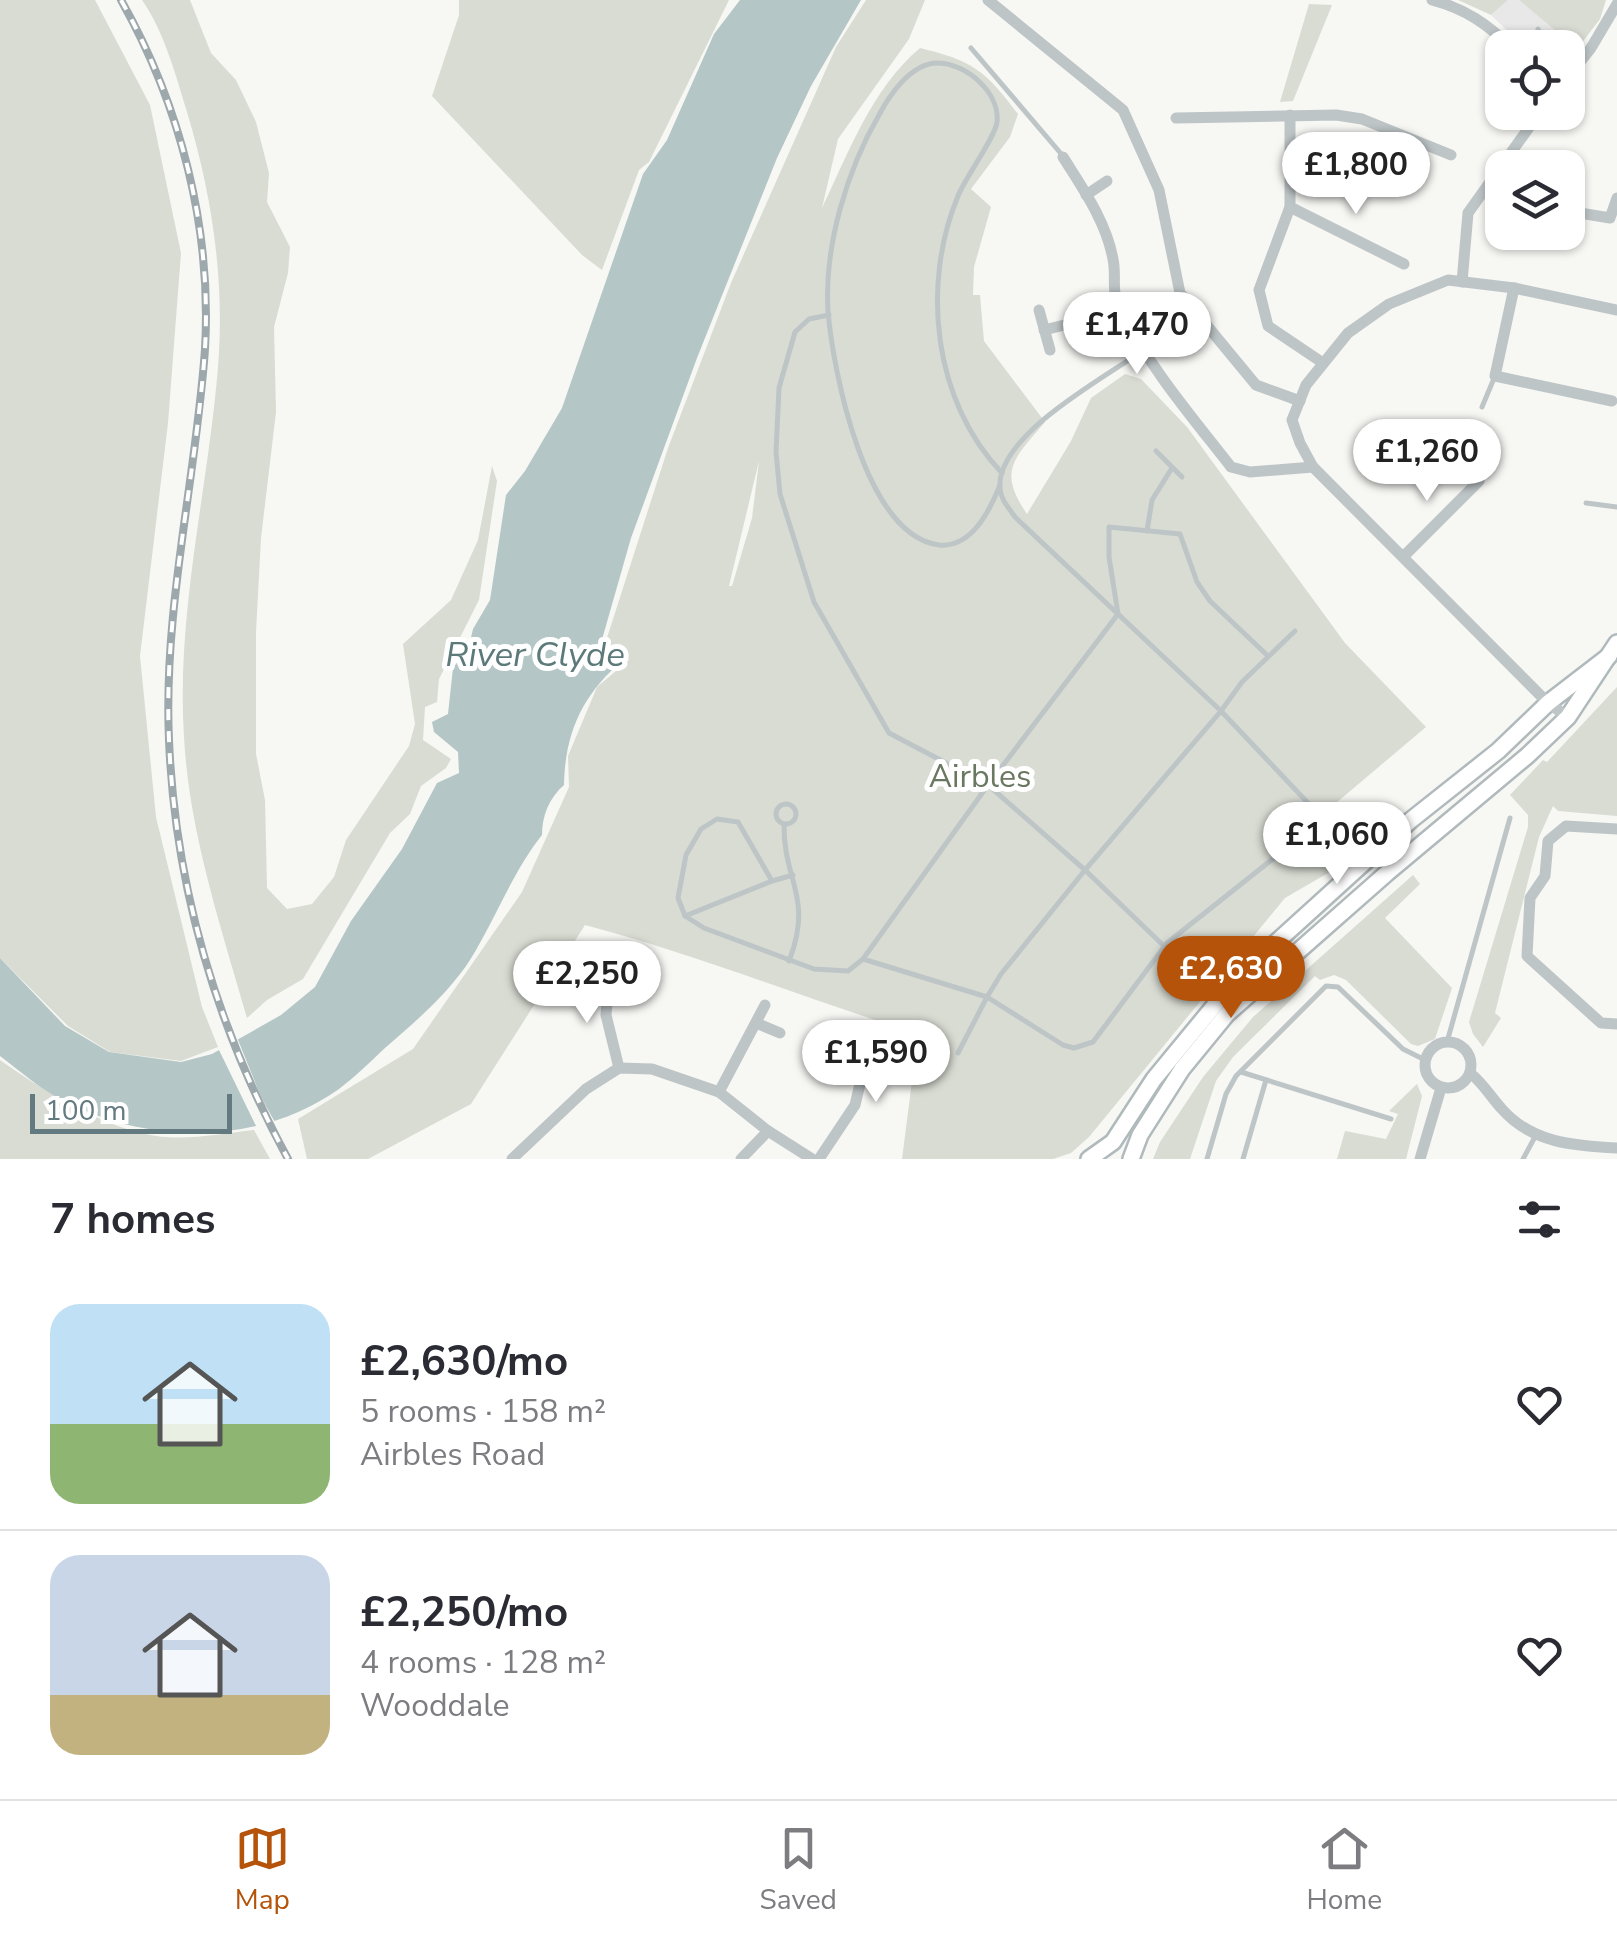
<!DOCTYPE html>
<html lang="en">
<head>
<meta charset="utf-8">
<style>
	:root { --surface:#fff; --page:#f7f7f7; --text:#2b2b33; --muted:#7c7c81; --line:#e1e1e2; --accent:#b45309 }
	body { margin:0; font-family:"Nunito Sans",sans-serif; background:var(--page); color:var(--text); height:100vh; display:flex; flex-direction:column; font-size:38px; white-space:nowrap }
	* { box-sizing:border-box; margin:0 }
	p { font-size:32px; color:var(--muted) }
	.icon { flex:none; width:55px; height:55px; fill:none; stroke:currentColor; stroke-width:2; stroke-linecap:round; stroke-linejoin:round }
	.map { position:relative; height:1159px; overflow:hidden }
	.drawer { display:flex; flex-direction:column; background:var(--surface); flex:1 }
	.drawer>* { flex:none }
	.tools { position:absolute; left:1485px; top:30px; display:grid; gap:20px }
	.tools a { display:grid; place-items:center; width:100px; height:100px; border-radius:20px; background:var(--surface); box-shadow:0 2px 8px #0004; font-size:50px }
	.scale { position:absolute; left:30px; bottom:25px; width:202px; box-sizing:border-box; padding-left:10px; border:5px solid #627a80; border-top:0; font-size:28px; line-height:35px; white-space:nowrap; color:#627a80; -webkit-text-stroke:8px #fff; paint-order:stroke }
	.price { position:absolute; translate:-50% -85px; padding:0 22px; border-radius:35px; background:#fff; color:#222; font-size:32px; line-height:65px; filter:drop-shadow(0 2px 5px #0008) }
	.price::after { content:''; position:absolute; left:50%; top:60px; width:30px; height:22px; margin-left:-15px; background:inherit; clip-path:polygon(0 0,100% 0,50% 100%) }
	.price.on { background:var(--accent); color:#fff }
	ul { padding:0; list-style:none }
	li { display:flex; align-items:center; gap:30px; height:250px; padding:0 50px }
	li+li { border-top:2px solid var(--line) }
	li span { display:grid; place-items:center; flex:none; width:280px; height:200px; border-radius:30px; color:#555 }
	li>.icon { margin-inline-start:auto }
	span .icon { width:120px; height:120px; fill:#fffc; stroke-width:1 }
	li b { font-size:42px }
	h2 { display:flex; justify-content:space-between; align-items:center; height:120px; padding:0 50px; font-size:42px }
	.tab-bar { display:flex; justify-content:space-around; align-items:center; height:140px; border-top:2px solid var(--line); background:var(--surface); font-size:28px; color:var(--muted) }
	.tab-bar a { display:grid; justify-items:center; gap:5px }
	.tab-bar .on { color:var(--accent) }
	.map>svg:first-child { display:block }
	.built { fill:#e8e8e8 }
	.green { fill:#d9dcd3; fill-rule:evenodd }
	.water { fill:#b4c6c6 }
	.pier { fill:#f7f7f4 }
	.lines { fill:none; stroke-linecap:round; stroke-linejoin:round }
	.secondary-casing { stroke:#b0b9bc; stroke-width:20 }
	.lane { stroke:#bec5c7; stroke-width:5 }
	.street { stroke:#bec5c7; stroke-width:11 }
	.secondary { stroke:#fff; stroke-width:15 }
	.rail-casing { stroke:#9da8ac; stroke-width:8 }
	.rail { stroke:#fff; stroke-width:4; stroke-dasharray:11; stroke-linecap:butt }
	.labels { text-anchor:middle; dominant-baseline:central; stroke-width:10; stroke-linejoin:round; paint-order:stroke }
	.park-label { font-size:32px; fill:#6a7861; stroke:#fff }
	.water-label { font-size:35px; font-style:italic; fill:#5d7a7b; stroke:#fff }
</style>
</head>
<body>
<div class="map">
<svg width="1617" height="1159" viewBox="0 0 1617 1159">
	<rect width="100%" height="100%" fill="#f7f7f4"/>
	<polygon class="built" points="1508,0 1519,0 1563,36 1553,47 1524,47 1491,15"/>
	<g class="green">
		<polygon points="0,0 95,0 150,105 181,253 168,423 140,656 156,817 202,1007 218,1047 181,1061 110,1052 68,1026 0,958"/>
		<path d="M142,0H190L211,53L236,80L256,122L269,173L267,202L290,247L288,273L274,327L276,412L261,538L256,632V754L265,800L267,888L287,909L312,904L334,877L346,840L409,746L415,724L403,644L451,600L478,540L492,466L497,481L479,600L439,679L437,702L425,707L423,740L451,759L446,768L421,786L410,814L390,833L303,979L267,1000L247,1018C221,927 189,832 184,737C176,612 208,490 218,367C225,280 212,195 187,112C176,76 164,31 142,0Z"/>
		<polygon points="459,0 729,0 649,162 639,170 602,270 582,255 432,96 459,15"/>
		<path d="M866,0H925L909,39L838,139L822,208C848,154 872,88 920,48C973,61 985,70 1018,114L1010,137L971,189L991,207L974,267L973,295H980L984,341L1045,422C1014,459 997,470 1027,514L1071,441L1091,398L1125,374L1141,379L1187,427L1345,643L1426,727L1336,803L1345,820L1326,836L1347,862L1285,898L1089,1137L1071,1153L1053,1159H902L918,1034C807,999 698,955 585,925L471,1104L368,1159H307L298,1119L413,1049L522,892L569,787L568,756L597,687L629,660L605,644L668,448L731,283L836,47ZM759,461L752,518L732,586H729Z"/>
		<polygon points="1458,0 1508,0 1491,15"/>
		<polygon points="1519,0 1606,0 1600,19 1568,61 1568,48 1553,47 1562,36"/>
		<polygon points="1309,4 1332,5 1293,101 1280,102"/>
		<polygon points="1617,687 1617,816 1558,811 1553,806 1539,837 1495,1013 1501,1018 1483,1047 1473,1034 1469,1022 1528,827 1528,815 1510,795 1543,760 1547,762"/>
		<polygon points="1413,875 1420,884 1385,918 1452,988 1435,1039 1418,1046 1411,1044 1346,980 1334,975 1320,980 1315,976 1233,1057 1216,1081 1190,1159 1153,1159 1160,1142 1203,1077 1253,1017"/>
		<path d="M0,1060C39,1088 98,1124 145,1134C179,1142 220,1134 254,1130L270,1159H0Z"/>
		<polygon points="1417,1084 1422,1096 1406,1159 1337,1159 1345,1131 1386,1139 1398,1114 1389,1111"/>
	</g>
	<path class="water" d="M740,0H861L811,86L777,158L697,358L631,538L601,643L623,660C583,694 565,732 564,785C549,798 542,816 542,835C513,871 495,920 470,960C448,994 415,1022 385,1048C370,1062 355,1077 339,1089C259,1146 147,1145 62,1100C40,1089 20,1071 0,1056V958L65,1026L109,1052L181,1062L212,1054L281,1015L315,987L351,921L402,849L437,783L459,773L458,752L434,732L432,722L448,714L453,668L469,646L473,629L490,600L506,495L525,471L562,408L643,174L667,140L714,34Z"/>
	<polygon class="pier" points="236,1035 261,1097 276,1124 258,1130 218,1048"/>
	<g class="lines">
		<g class="secondary-casing">
			<g id="secondary">
				<polyline points="1089,1159 1113,1142 1154,1079 1238,977 1411,820 1498,751 1548,703 1609,656"/>
				<polyline points="1131,1159 1140,1135 1182,1069 1227,1014 1387,873 1527,756 1568,717 1617,643"/>
			</g>
		</g>
		<g class="lane">
			<polyline points="1538,29 1544,41 1542,48"/>
			<polyline points="971,48 1063,156"/>
			<polyline points="829,315 809,319 795,332 779,388 776,452 780,494 814,602 889,733 988,785 1085,870 1165,947"/>
			<path d="M1142,351C1103,379 995,436 1000,489C1001,500 1009,508 1015,517L1221,711L1361,859"/>
			<polyline points="1482,407 1495,376"/>
			<polyline points="1156,451 1182,477"/>
			<path d="M1000,485C990,510 972,548 939,545C865,536 833,371 828,311C824,246 847,170 879,115C890,94 912,62 939,63C967,64 1000,93 997,122C995,138 966,176 958,196C921,285 933,401 1002,473"/>
			<polyline points="1586,503 1617,507"/>
			<polyline points="1147,531 1152,500 1172,468"/>
			<polyline points="1268,656 1210,601 1197,582 1180,534 1109,527 1109,557 1118,614 988,785 863,959 987,997 1001,974 1085,870 1221,711 1242,682 1295,631"/>
			<circle cx="786" cy="814" r="10"/>
			<path d="M784,824C783,881 814,897 789,961"/>
			<polyline points="793,875 772,881 738,822 717,819 701,829 686,855 678,898 685,916 704,928 814,969 848,971 863,959"/>
			<polyline points="685,916 772,881"/>
			<polyline points="1447,1042 1510,818"/>
			<polyline points="958,1053 987,997 1063,1045 1074,1048 1093,1042 1167,943 1323,819"/>
			<polyline points="1241,1072 1391,1119"/>
			<polyline points="1207,1159 1226,1094 1236,1076 1326,986 1338,987 1403,1049 1425,1060"/>
			<polyline points="1243,1159 1266,1080"/>
			<polyline points="1523,1159 1536,1135"/>
		</g>
		<g class="street">
			<polyline points="988,0 1123,110 1159,190 1180,293 1256,385 1300,401"/>
			<path d="M1432,0C1466,9 1487,24 1512,48"/>
			<polyline points="1568,77 1591,48 1617,4"/>
			<polyline points="1290,115 1290,207 1259,290 1268,326 1323,363"/>
			<polyline points="1176,118 1336,115 1362,119 1451,155"/>
			<path d="M1063,157C1083,189 1106,221 1113,259C1117,279 1110,290 1121,311C1150,368 1192,417 1231,467L1250,472L1313,467"/>
			<polyline points="1086,195 1107,181"/>
			<polyline points="1290,207 1404,264"/>
			<polyline points="1568,211 1610,218 1617,198"/>
			<polyline points="1462,282 1468,213 1540,112"/>
			<polyline points="1514,288 1495,376 1612,401"/>
			<polyline points="1039,310 1050,350"/>
			<polyline points="1044,330 1121,311"/>
			<polyline points="1404,556 1479,481"/>
			<polyline points="1568,717 1548,703 1313,467 1300,443 1292,420 1306,385 1348,333 1389,304 1448,280 1514,288 1617,310"/>
			<polyline points="1617,829 1566,826 1548,841 1545,876 1530,898 1527,956 1601,1023 1617,1024"/>
			<polyline points="609,980 606,1015 619,1068"/>
			<polyline points="756,1023 780,1033"/>
			<circle cx="1448" cy="1065" r="23"/>
			<polyline points="864,1067 889,1070"/>
			<path d="M1470,1073C1483,1083 1490,1096 1501,1108C1531,1143 1574,1146 1617,1148"/>
			<polyline points="719,1092 765,1005"/>
			<polyline points="512,1159 586,1089 619,1068 652,1069 719,1092 768,1131 812,1159"/>
			<polyline points="741,1159 768,1131"/>
			<polyline points="819,1159 855,1105 864,1067 867,1027"/>
			<polyline points="1420,1159 1441,1088"/>
		</g>
		<use href="#secondary" class="secondary"/>
		<g class="rail-casing">
			<path id="rail" d="M121,0C180,105 212,227 205,349C196,479 163,609 169,740C175,888 218,1030 288,1159"/>
		</g>
		<use href="#rail" class="rail"/>
	</g>
	<g class="labels">
		<g class="park-label">
			<text x="980" y="776">Airbles</text>
		</g>
		<g class="water-label">
			<text x="535" y="654">River Clyde</text>
		</g>
	</g>
</svg>
<div class="tools">
<a><svg class="icon" aria-label="locate" viewBox="0 0 24 24"><circle cx="12" cy="12" r="6"/><path d="M12 2v4M12 18v4M2 12h4M18 12h4"/></svg></a>
<a><svg class="icon" aria-label="layers" viewBox="0 0 24 24"><path d="M12 4l9 5-9 5-9-5zM3 14l9 5 9-5"/></svg></a>
</div>
<div class="scale">100 m</div>
<b class="price" style="left:1356px;top:217px">£1,800</b>
<b class="price" style="left:1137px;top:377px">£1,470</b>
<b class="price" style="left:1427px;top:504px">£1,260</b>
<b class="price" style="left:1337px;top:887px">£1,060</b>
<b class="price on" style="left:1231px;top:1021px">£2,630</b>
<b class="price" style="left:587px;top:1026px">£2,250</b>
<b class="price" style="left:876px;top:1105px">£1,590</b>
</div>
<section class="drawer">
<h2>7 homes<svg class="icon" aria-label="filters" viewBox="0 0 24 24"><path d="M4 7h16M4 17h16"/><circle cx="9" cy="7" r="2"/><circle cx="15" cy="17" r="2"/></svg></h2>
<ul>
<li><span style="background:linear-gradient(#bfe0f5 60%,#8fb573 0)"><svg class="icon" aria-label="home" viewBox="0 0 24 24"><path d="M3 11l9-7 9 7M6 9v11h12V9"/></svg></span><div><b>£2,630/mo</b><p>5 rooms · 158 m²</p><p>Airbles Road</p></div><svg class="icon" aria-label="heart" viewBox="0 0 24 24"><path d="M12 20l-8-8c-3-5 5-10 8-4 3-6 11-1 8 4z"/></svg></li>
<li><span style="background:linear-gradient(#c9d6e8 70%,#c2b280 0)"><svg class="icon" aria-label="home" viewBox="0 0 24 24"><path d="M3 11l9-7 9 7M6 9v11h12V9"/></svg></span><div><b>£2,250/mo</b><p>4 rooms · 128 m²</p><p>Wooddale</p></div><svg class="icon" aria-label="heart" viewBox="0 0 24 24"><path d="M12 20l-8-8c-3-5 5-10 8-4 3-6 11-1 8 4z"/></svg></li>
</ul>
</section>
<nav class="tab-bar">
<a class="on"><svg class="icon" aria-label="map" viewBox="0 0 24 24"><path d="M3 6l6-2 6 2 6-2v14l-6 2-6-2-6 2zM9 4v14M15 6v14"/></svg>Map</a>
<a><svg class="icon" aria-label="saved" viewBox="0 0 24 24"><path d="M7 4h10v16l-5-4-5 4z"/></svg>Saved</a>
<a><svg class="icon" aria-label="home" viewBox="0 0 24 24"><path d="M3 11l9-7 9 7M6 9v11h12V9"/></svg>Home</a>
</nav>
</body>
</html>
